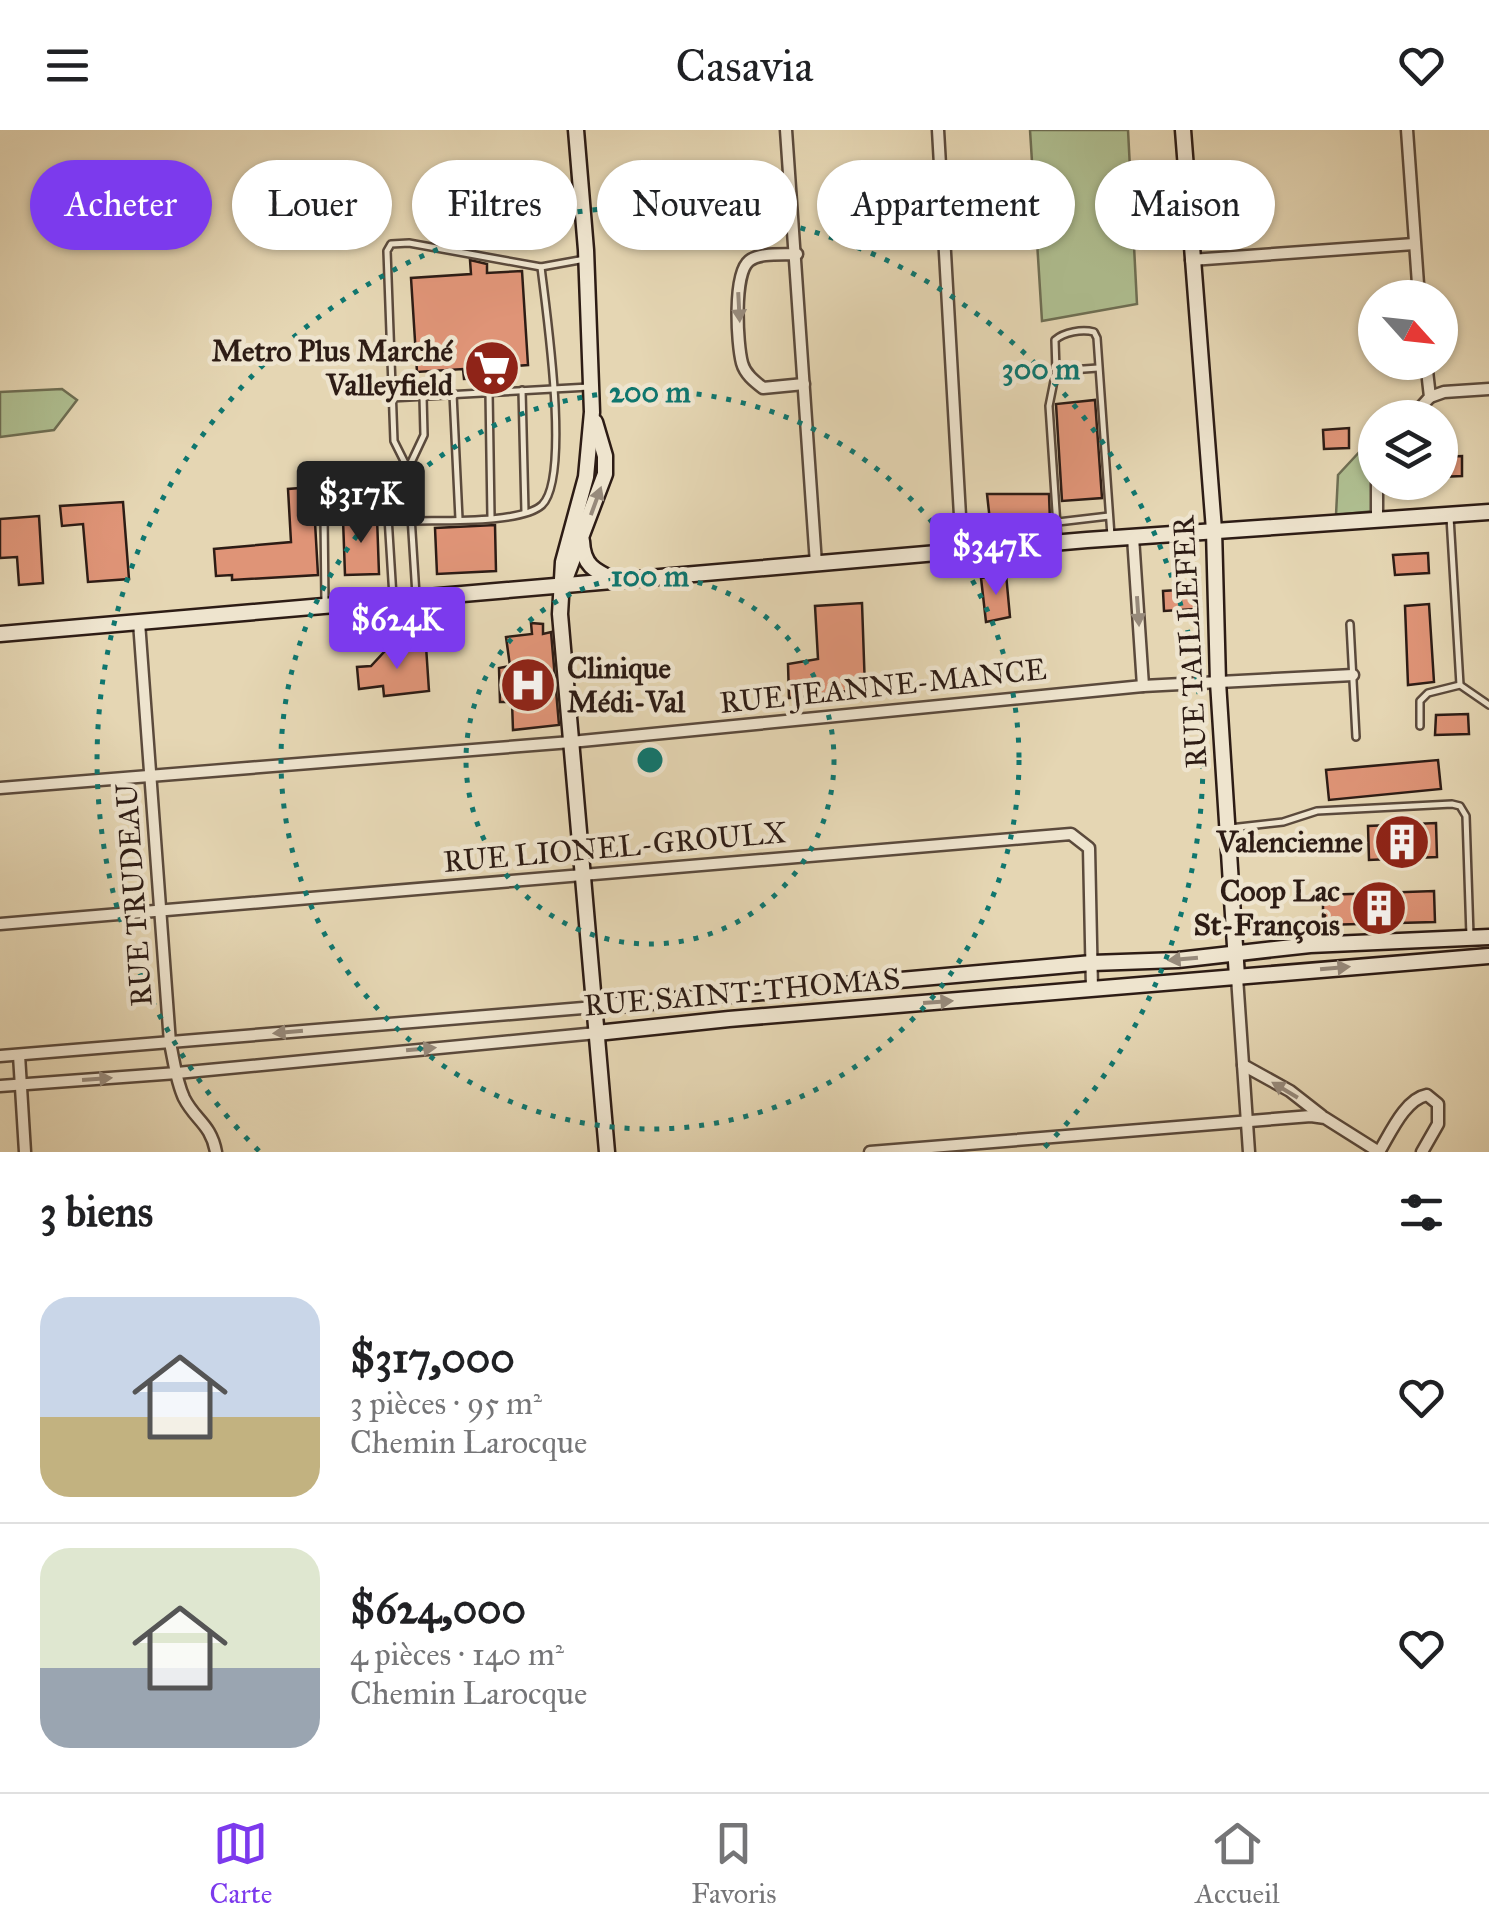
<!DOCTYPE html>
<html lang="fr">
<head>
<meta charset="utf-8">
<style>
	:root { --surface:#fff; --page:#f2f2f2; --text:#202124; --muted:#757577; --line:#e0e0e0; --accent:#7c3aed }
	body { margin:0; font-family:"IM FELL Great Primer",serif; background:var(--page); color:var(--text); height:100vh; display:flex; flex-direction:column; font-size:38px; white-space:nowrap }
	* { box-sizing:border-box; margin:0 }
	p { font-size:32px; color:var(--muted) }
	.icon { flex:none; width:55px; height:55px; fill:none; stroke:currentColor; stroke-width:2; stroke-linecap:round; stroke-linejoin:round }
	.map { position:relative; height:1022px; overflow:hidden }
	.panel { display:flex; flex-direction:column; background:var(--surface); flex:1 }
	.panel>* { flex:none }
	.banner { position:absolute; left:30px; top:30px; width:1430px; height:90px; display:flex; gap:20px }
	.needle { width:65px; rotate:117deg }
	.buttons { position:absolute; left:1358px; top:150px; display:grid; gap:20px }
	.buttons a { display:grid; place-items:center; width:100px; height:100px; border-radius:50%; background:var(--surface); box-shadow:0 2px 8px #0004; font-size:50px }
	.price { position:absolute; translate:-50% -85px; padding:0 22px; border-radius:10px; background:var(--accent); color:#fff; font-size:32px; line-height:65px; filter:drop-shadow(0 2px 5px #0008) }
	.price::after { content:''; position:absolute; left:50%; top:60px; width:30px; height:22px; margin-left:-15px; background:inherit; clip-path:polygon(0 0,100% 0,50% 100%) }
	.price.selected { background:#222; color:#fff }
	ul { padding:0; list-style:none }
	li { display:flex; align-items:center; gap:30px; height:250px; padding:0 40px }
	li+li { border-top:2px solid var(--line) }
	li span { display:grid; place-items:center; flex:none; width:280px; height:200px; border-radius:30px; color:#555 }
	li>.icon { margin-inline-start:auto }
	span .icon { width:120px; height:120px; fill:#fffc; stroke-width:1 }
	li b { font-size:42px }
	h2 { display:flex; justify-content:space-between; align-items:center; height:120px; padding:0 40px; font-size:42px }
	.chip { padding:0 35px; border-radius:45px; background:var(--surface); box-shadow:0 2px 8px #0004; font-size:35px; line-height:90px }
	.chip.selected { background:var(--accent); color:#fff }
	header { display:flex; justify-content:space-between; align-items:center; height:130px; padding:0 40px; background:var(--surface); font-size:45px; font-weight:600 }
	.tab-bar { display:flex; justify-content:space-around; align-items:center; height:140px; border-top:2px solid var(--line); background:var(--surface); font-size:28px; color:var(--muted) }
	.tab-bar a { display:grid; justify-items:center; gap:5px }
	.tab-bar .selected { color:var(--accent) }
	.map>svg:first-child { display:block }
	.green { fill:#afbf91; stroke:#6e6e53; stroke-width:2.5 }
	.building { fill:#df9477; stroke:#2d1c15; stroke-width:2.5 }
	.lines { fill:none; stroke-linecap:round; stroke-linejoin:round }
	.lane-casing { stroke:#5b4a3c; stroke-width:10 }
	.street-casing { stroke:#5b4a3c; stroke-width:15 }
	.secondary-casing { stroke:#2d1c15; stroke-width:19 }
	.lane { stroke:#eee4ce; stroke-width:5 }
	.street { stroke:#eee4ce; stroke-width:10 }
	.secondary { stroke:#eee4ce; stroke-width:14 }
	.oneway { fill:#978a7b }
	.ring { fill:none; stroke:#0f766e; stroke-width:5; stroke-dasharray:5 10 }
	.labels { text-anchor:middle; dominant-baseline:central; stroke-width:9; stroke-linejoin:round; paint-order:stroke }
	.poi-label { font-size:30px; font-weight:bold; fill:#2d1c15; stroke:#eee4ce; text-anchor:end }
	.street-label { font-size:30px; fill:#2d1c15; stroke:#eee4ce }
	.centre { fill:#0f766e; stroke:#eee4ce; stroke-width:5 }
	.ring-label { font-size:30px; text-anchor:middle; font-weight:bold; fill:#0f766e; stroke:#eee4ce; stroke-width:9; stroke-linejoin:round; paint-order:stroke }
</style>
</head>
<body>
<header><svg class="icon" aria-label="menu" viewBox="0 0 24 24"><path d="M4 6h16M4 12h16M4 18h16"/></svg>Casavia<svg class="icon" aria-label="heart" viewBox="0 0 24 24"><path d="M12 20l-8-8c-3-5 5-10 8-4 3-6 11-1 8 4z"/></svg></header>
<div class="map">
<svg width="1489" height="1022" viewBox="0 0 1489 1022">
	<rect width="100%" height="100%" fill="#e5d6b3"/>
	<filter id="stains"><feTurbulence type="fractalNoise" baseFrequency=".002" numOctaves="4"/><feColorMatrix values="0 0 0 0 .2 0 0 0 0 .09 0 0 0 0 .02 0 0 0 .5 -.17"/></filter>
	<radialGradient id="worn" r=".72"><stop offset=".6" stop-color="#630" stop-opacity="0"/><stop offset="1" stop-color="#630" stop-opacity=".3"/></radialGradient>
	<g class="green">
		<polygon points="1030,0 1128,0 1137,174 1042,191"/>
		<polygon points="62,259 77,270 54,300 0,307 0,262"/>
		<polygon points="1375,314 1374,381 1336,385 1338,345 1363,318"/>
	</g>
	<g class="building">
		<polygon points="470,130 487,134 487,143 522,141 528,235 502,237 503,247 464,249 463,239 417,242 411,148 471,144"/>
		<polygon points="1095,270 1102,368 1062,371 1056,274"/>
		<polygon points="1349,298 1349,318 1324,319 1323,300"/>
		<polygon points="1462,326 1462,346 1440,347 1440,327"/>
		<polygon points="313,357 318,445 232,450 232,445 216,446 214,419 291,412 288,359"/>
		<polygon points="987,364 1049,364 1050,391 990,391"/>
		<polygon points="123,372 129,449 88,452 83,394 62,396 60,376"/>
		<polygon points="39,386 43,453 19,455 17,427 0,428 0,389"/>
		<polygon points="377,387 379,444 345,445 343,389"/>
		<polygon points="495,395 496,441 437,444 435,398"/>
		<polygon points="1428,423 1429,443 1395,445 1393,425"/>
		<polygon points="1006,444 1010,487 986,492 981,448"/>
		<polygon points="1194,459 1196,479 1164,481 1163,461"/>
		<polygon points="862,473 865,559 789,568 788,534 818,529 815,476"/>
		<polygon points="1429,474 1434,552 1408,555 1405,476"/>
		<polygon points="531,493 543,494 543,504 551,502 559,595 513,600 512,572 500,572 499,538 510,536 506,507 532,504"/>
		<polygon points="426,516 429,561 384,566 383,556 359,559 357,537 371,536 385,521"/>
		<polygon points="1468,584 1469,604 1435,605 1436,585"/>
		<polygon points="1438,630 1441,659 1329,670 1326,640"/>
		<polygon points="1436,693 1437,727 1369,730 1368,696"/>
		<polygon points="1434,761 1435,792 1323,795 1323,765"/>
	</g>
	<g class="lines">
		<g class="lane-casing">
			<g id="lane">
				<polyline points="1056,241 1098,238"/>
				<polyline points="522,260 525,382"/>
				<polyline points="489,262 491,387"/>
				<polyline points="453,264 459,389"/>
				<polyline points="391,268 589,257"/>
				<polyline points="408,339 424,305 423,266"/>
				<polyline points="1450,387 1460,555"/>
				<path d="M412,391C440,390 521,394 542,375C571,347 546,180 541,137"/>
				<polyline points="1058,392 1109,386"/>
				<path d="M1058,411L1049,276L1056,241L1055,210C1064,202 1082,199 1094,202L1097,208L1111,406"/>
				<polyline points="416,465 408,339 394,311 387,121 391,114 409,113 541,137 585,129"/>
				<polyline points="325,474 324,385 330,378 372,373 383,376 388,387 393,467"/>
				<polyline points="1350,494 1356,607"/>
				<polyline points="1420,596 1420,571 1428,563 1460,555 1489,575"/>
				<polyline points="1230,698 1283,692 1317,681 1452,674 1460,676 1466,686 1470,806"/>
			</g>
		</g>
		<g class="street-casing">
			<g id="street">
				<polyline points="786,0 816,434"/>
				<polyline points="938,0 962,421"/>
				<polyline points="1407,0 1419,168"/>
				<path d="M797,124C783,125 760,122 749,131C733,144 737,214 742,233C745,244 754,251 763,258L804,254"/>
				<polyline points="1191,130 1414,114"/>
				<polyline points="1430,267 1444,262 1489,259"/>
				<polyline points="1411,288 1430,267 1426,232"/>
				<polyline points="1377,389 1377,352"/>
				<polyline points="1133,407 1143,556"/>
				<path d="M139,492L170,913C174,931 176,951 184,968C195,990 211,994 216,1022"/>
				<polyline points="0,658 571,612 1143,556 1353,545"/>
				<polyline points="0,794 1071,704 1089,718 1092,859"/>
				<polyline points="1237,847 1249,1022"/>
				<polyline points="19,925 25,1022"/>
				<polyline points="0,926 595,877"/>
				<polyline points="1243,935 1290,961 1322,986"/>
				<polyline points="0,956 177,943 597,903"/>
				<polyline points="870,1022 1311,986 1325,988 1379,1022"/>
				<path d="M1379,1022C1390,1004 1405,969 1427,965L1438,974V994L1422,1022"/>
			</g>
		</g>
		<g class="secondary-casing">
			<g id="secondary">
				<polyline points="576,0 586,120 592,282 586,347 563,432 560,484 607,1022"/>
				<polyline points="1183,0 1214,400 1218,552 1237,847"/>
				<path d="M582,411C583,436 595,441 616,451"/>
				<polyline points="566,447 605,344 605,326 595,292"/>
				<polyline points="0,504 1087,410 1489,382"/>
				<polyline points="595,877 1092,833 1178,830 1310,815 1489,807"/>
				<polyline points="597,903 729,889 1489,826"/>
			</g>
		</g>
		<use href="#lane" class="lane"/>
		<use href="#street" class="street"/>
		<use href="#secondary" class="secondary"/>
	</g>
	<defs><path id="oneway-solid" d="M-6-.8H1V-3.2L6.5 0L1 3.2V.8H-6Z" transform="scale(2.5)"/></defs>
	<g class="oneway">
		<use href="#oneway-solid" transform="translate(739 177) rotate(87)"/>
		<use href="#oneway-solid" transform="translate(596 371) rotate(-70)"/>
		<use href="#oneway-solid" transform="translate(1138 481) rotate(86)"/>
		<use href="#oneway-solid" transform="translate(1183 829) rotate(175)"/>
		<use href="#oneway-solid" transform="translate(1335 838) rotate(-5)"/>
		<use href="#oneway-solid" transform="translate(938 872) rotate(-4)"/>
		<use href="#oneway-solid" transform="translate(288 902) rotate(175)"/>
		<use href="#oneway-solid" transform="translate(421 919) rotate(-5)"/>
		<use href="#oneway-solid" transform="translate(97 949) rotate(-4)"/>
		<use href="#oneway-solid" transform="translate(1285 960) rotate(-149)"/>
	</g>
	<g class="ring">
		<circle cx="650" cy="630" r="184"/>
		<circle cx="650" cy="630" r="369"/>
		<path d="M259 1021A553 553 0 1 1 1041 1021"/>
	</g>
	<defs>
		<g id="supermarket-disc" transform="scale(2.875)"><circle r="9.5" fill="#8f2418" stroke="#eee4ce"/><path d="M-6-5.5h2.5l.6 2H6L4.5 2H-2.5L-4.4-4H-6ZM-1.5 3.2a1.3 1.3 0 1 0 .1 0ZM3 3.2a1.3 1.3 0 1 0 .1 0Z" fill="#fff"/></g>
		<g id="hospital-disc" transform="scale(2.875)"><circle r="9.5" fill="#8f2418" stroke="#eee4ce"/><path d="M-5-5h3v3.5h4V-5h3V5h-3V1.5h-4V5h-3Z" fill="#fff"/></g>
		<g id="building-disc" transform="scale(2.875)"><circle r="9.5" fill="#8f2418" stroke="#eee4ce"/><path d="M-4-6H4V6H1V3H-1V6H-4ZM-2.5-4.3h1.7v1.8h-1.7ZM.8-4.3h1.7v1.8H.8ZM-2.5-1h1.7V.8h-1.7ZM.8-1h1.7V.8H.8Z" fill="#fff"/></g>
	</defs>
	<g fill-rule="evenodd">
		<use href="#supermarket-disc" x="492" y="238"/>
		<use href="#hospital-disc" x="528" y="555"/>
		<use href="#building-disc" x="1402" y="712"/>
		<use href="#building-disc" x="1379" y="778"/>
	</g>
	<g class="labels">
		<g class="poi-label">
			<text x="453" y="221">Metro Plus Marché<tspan x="453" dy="34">Valleyfield</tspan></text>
			<text x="567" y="538" text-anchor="start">Clinique<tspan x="567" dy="34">Médi-Val</tspan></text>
			<text x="1363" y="712">Valencienne</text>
			<text x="1340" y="761">Coop Lac<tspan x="1340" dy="34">St-François</tspan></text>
		</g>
		<g class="street-label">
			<text transform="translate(1190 512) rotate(-93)">RUE TAILLEFER</text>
			<text transform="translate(883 556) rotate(-6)">RUE JEANNE-MANCE</text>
			<text transform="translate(615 717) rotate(-5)">RUE LIONEL-GROULX</text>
			<text transform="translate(134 765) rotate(-94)">RUE TRUDEAU</text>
			<text transform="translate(742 862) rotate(-5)">RUE SAINT-THOMAS</text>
		</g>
	</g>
	<circle cx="650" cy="630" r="15" class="centre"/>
	<g class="ring-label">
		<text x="1041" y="249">300 m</text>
		<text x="650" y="272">200 m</text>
		<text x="650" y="456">100 m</text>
	</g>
	<rect width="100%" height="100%" filter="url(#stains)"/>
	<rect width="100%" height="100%" fill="url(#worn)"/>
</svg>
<div class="buttons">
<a><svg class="needle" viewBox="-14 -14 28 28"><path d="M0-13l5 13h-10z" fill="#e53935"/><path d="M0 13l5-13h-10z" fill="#757577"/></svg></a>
<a><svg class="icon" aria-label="layers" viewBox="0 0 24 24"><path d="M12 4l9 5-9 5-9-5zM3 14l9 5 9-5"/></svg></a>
</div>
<b class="price selected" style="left:361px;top:416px">$317K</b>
<b class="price" style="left:996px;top:468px">$347K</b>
<b class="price" style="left:397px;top:542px">$624K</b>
<div class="banner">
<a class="chip selected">Acheter</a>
<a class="chip">Louer</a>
<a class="chip">Filtres</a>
<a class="chip">Nouveau</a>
<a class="chip">Appartement</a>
<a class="chip">Maison</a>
</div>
</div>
<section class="panel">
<h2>3 biens<svg class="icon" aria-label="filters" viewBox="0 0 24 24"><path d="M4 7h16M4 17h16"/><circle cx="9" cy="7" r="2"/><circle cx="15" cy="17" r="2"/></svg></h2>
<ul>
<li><span style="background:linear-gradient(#c9d6e8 60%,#c2b280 0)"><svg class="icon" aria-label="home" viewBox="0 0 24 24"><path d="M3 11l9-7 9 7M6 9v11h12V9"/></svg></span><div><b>$317,000</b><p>3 pièces · 95 m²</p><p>Chemin Larocque</p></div><svg class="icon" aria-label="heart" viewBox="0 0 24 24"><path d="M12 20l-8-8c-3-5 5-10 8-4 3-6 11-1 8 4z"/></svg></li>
<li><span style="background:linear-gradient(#dfe7d0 60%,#9aa5b1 0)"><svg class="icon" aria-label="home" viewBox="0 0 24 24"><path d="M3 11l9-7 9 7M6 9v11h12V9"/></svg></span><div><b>$624,000</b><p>4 pièces · 140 m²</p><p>Chemin Larocque</p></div><svg class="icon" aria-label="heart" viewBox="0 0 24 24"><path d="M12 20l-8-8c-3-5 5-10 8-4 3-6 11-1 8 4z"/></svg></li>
</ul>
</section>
<nav class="tab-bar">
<a class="selected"><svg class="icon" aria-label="map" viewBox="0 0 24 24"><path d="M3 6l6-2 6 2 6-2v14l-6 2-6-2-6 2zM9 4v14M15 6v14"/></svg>Carte</a>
<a><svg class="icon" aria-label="saved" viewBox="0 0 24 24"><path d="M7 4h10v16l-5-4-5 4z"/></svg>Favoris</a>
<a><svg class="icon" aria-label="home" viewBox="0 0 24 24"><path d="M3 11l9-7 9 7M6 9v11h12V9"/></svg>Accueil</a>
</nav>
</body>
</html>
